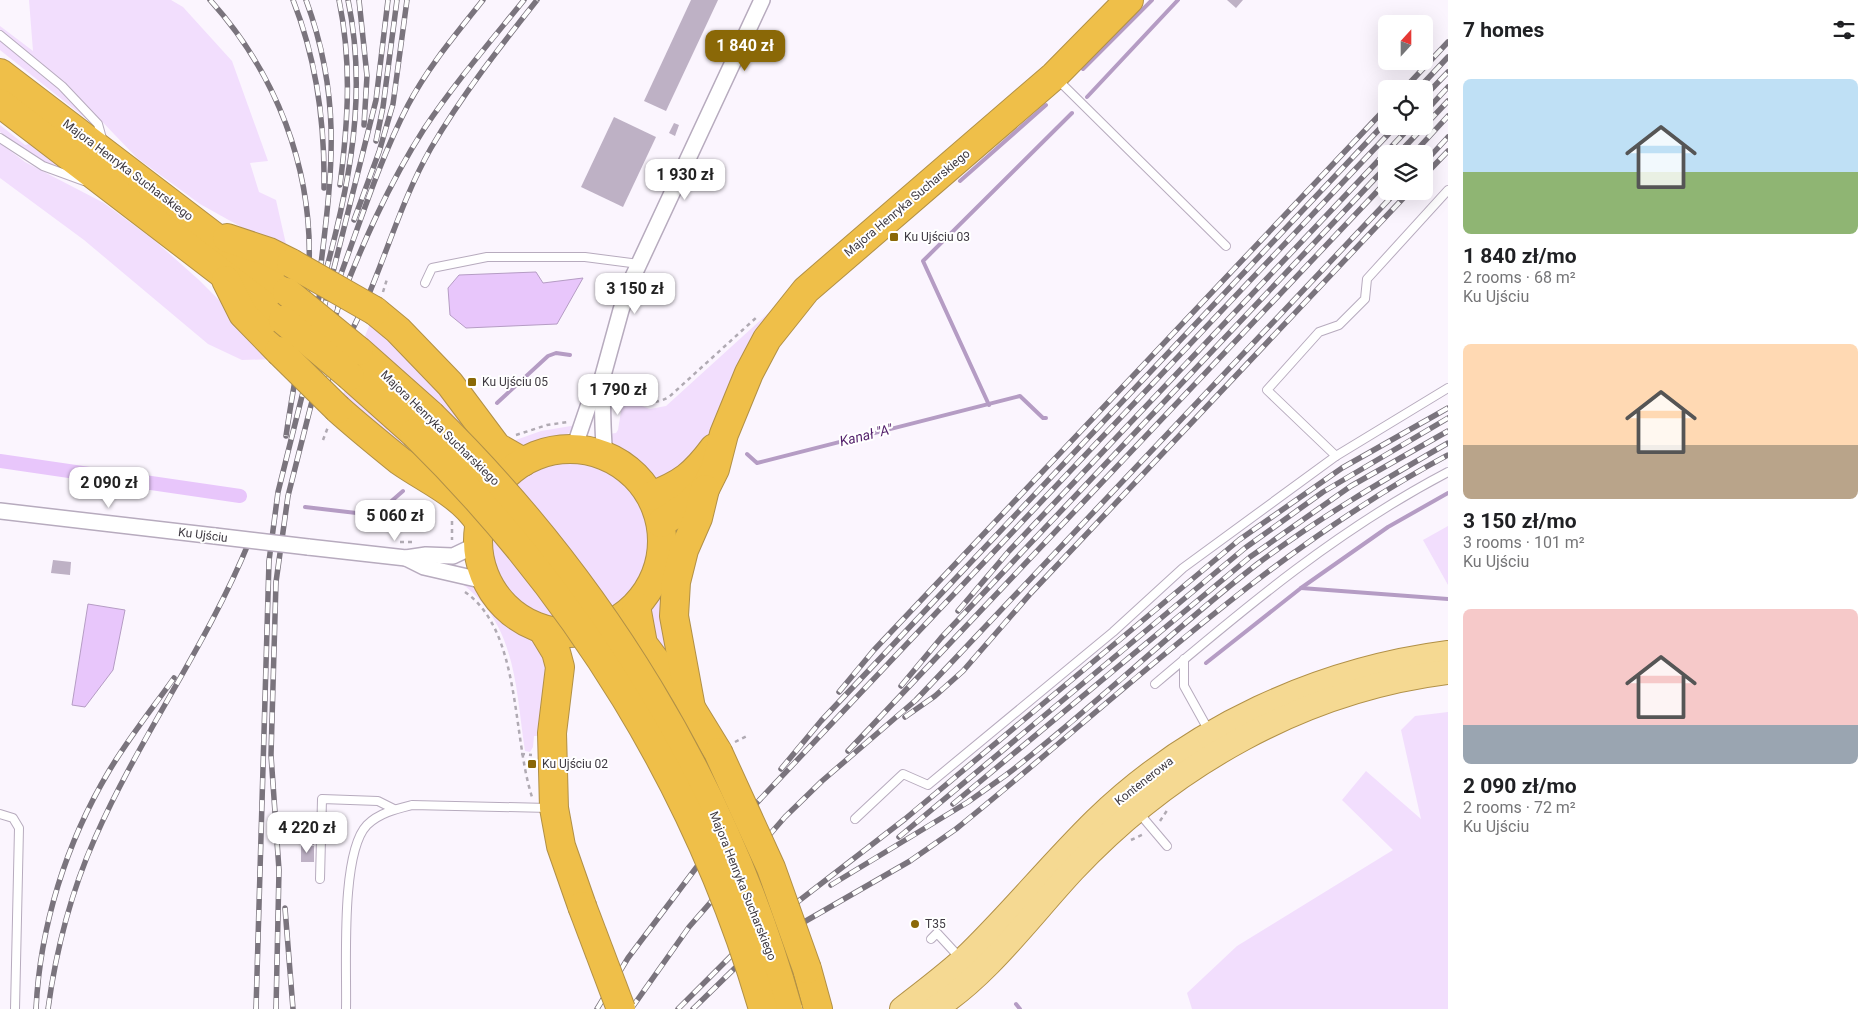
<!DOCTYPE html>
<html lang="en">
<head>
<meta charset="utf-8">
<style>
	:root { --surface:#fff; --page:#f6f6f6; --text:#202124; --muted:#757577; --accent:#8a6807 }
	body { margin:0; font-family:Roboto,sans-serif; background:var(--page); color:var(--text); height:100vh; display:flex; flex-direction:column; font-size:19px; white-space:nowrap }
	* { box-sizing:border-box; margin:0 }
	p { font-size:16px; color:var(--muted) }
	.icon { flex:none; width:28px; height:28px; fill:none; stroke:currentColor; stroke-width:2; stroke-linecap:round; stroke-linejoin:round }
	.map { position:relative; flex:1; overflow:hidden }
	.side { display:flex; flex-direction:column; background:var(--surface); width:425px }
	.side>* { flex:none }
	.needle { width:32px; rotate:21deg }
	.fabs { position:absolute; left:1378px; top:15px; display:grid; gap:10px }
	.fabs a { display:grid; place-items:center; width:55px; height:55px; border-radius:8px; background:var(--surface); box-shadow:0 5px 20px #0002; font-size:25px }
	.price { position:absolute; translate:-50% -42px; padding:0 11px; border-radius:10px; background:#fff; color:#222; font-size:16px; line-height:32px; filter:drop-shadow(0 1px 2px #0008) }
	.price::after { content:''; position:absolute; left:50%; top:30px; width:15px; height:11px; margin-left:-8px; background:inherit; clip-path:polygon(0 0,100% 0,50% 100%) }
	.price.active { background:var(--accent); color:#fff }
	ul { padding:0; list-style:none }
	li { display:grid; align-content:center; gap:10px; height:265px; padding:0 15px }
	li span { display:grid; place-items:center; height:155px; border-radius:8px; color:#555 }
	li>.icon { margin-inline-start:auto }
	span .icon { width:90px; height:90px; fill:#fffc; stroke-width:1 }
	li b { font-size:21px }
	h2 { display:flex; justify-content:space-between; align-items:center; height:60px; padding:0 15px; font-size:21px }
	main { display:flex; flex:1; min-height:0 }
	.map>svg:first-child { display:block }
	.green { fill:#f2defd }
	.water { fill:#e8c6fb; stroke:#b59cc4 }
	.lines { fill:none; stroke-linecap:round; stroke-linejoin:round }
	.stream { stroke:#b59cc4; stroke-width:4 }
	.canal { stroke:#e8c6fb; stroke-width:14 }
	.building { fill:#beb1c5 }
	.lane-casing { stroke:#b7abbe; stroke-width:10 }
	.street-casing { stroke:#b7abbe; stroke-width:18 }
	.primary-casing { stroke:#b19047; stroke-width:26 }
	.highway-casing { stroke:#b19047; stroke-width:30 }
	.path { stroke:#b0aab3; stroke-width:2.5; stroke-dasharray:4 4; stroke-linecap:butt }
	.lane { stroke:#fff; stroke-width:8 }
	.street { stroke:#fff; stroke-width:15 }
	.primary { stroke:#f5d992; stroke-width:24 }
	.highway { stroke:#efbf49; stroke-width:28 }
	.rail-casing { stroke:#7a747d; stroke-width:5.5 }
	.rail { stroke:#fff; stroke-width:4; stroke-dasharray:11; stroke-linecap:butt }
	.street-bridge-casing { stroke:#b7abbe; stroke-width:18; stroke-linecap:butt }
	.highway-bridge-casing { stroke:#b19047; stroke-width:30; stroke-linecap:butt }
	.street-bridge { stroke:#fff; stroke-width:15 }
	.highway-bridge { stroke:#efbf49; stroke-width:28 }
	.poi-dot { fill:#8a6807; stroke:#fff; stroke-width:2 }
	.labels { text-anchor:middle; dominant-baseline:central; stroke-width:4; stroke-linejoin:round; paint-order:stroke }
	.street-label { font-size:12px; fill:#3f3a42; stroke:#fff }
	.poi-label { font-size:12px; fill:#3f3a42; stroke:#fff; text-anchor:start }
	.water-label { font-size:14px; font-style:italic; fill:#521e6a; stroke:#fff }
</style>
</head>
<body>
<main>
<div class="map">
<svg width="1448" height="1009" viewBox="0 0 1448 1009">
	<rect width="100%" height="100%" fill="#fbf5fe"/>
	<g class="green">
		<polygon points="29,0 171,0 183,7 232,61 268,161 250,163 259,192 276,200 288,253 200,204 137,158 68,86 0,30 0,26 33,51"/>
		<polygon points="0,41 52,83 94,125 0,50"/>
		<path d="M0,125L25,145L29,144L61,169C39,162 18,146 0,132Z"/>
		<polygon points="0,143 25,162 104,203 154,240 199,280 278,359 242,360 208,344 84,240 0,178"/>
		<path d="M797,287L707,449L658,481C645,475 610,447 608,434L616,433L618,430L622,405L631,402L650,409L666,406Z"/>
		<polygon points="372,319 435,376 483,453 363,341"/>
		<polygon points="346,386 454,487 341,401"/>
		<path d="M577,425C565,441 541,444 522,448L513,441L541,431Z"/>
		<path d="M567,461C652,462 677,558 611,609L512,484C530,470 545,464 567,461Z"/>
		<path d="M681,515L679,681L645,619C649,604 658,593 663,579C671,557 669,535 681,515Z"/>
		<polygon points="1448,526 1448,585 1423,540"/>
		<path d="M491,528L564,621C519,613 483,576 491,528Z"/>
		<path d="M457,580L476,586L498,614L508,622L534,637L547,653V696L538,736H534L533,747L530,752L525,751C515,686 517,622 457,580Z"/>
		<polygon points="1448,712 1448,1009 1192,1009 1187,993 1237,946 1393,850 1342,800 1366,771 1421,819 1401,730 1415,716"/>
	</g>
	<g class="water">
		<polygon points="536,272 543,283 583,278 557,324 466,328 450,315 448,288 459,275"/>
		<polygon points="88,604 125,610 113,670 85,707 72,705"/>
	</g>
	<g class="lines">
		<g class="stream">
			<polyline points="1083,69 1152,0"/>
			<polyline points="1087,97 1178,0"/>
			<polyline points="960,181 1046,105"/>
			<polyline points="497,403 548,356 556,353 570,355"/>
			<polyline points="989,405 923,261 1072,113"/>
			<polyline points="747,454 757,463 1020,396 1043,418 1046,418"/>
			<polyline points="305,507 365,514 379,512 403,491"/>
			<polyline points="1301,588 1448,599"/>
			<polyline points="1206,663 1301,588 1388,527 1448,493"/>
			<polyline points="1016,1004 1020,1009"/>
		</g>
		<polyline class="canal" points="0,461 240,496"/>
	</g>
	<g class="building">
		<polygon points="691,0 718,0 666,111 644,101"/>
		<polygon points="1227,0 1243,0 1236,8"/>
		<polygon points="614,117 656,137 623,207 581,187"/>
		<polygon points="674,123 679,125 675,136 669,133"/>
		<polygon points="53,560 71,562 70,575 51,573"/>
		<polygon points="301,831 315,832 314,838 301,838"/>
		<polygon points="301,839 314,840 314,845 301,845"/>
		<polygon points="301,845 314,846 314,862 301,862"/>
	</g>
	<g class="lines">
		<g class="lane-casing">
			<g id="lane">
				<polyline points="0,35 62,86 98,124 103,142"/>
				<polyline points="1057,79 1226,246"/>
				<polyline points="0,138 43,166 84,181"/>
				<polyline points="425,283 432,268 487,257 585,257 639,264"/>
				<polyline points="1336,456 1267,390 1319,332 1339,325 1365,299 1367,279 1448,190"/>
				<polyline points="1184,659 1184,686 1209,731"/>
				<path d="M1155,684C1248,605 1339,529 1448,472"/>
				<polyline points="1139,813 1167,846"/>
				<polyline points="0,814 13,818 19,828 15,1009"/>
				<polyline points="855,819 903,774 928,785 1113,632 1183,568 1336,456 1448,388"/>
				<polyline points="320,879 322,799 378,801 394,809"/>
				<polyline points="931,939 937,933 961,959"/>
				<path d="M346,1009C347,968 340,853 367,825C379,813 396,809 412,805L549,808"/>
			</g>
		</g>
		<g class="street-casing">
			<g id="street">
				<path d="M602,380C603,406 602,430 605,455"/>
				<polyline points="574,448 588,407 602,379 621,310 631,281 762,0"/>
				<polyline points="0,511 215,536"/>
				<polyline points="308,547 406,558 426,555 453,556 476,545"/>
				<polyline points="406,558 424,567 485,581"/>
			</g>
		</g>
		<g class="primary-casing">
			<g id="primary">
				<path d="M902,1009C923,993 944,977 964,959C1010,915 1050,865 1096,820C1191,728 1318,670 1448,653"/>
				<path d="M934,1009C986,977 1031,915 1073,870C1172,765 1303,690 1448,672"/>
			</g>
		</g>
		<g class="highway-casing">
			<g id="highway">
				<polyline points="0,73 287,292"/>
				<polyline points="0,103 283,320"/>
				<polyline points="227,238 269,252 291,263"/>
				<polyline points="226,280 243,314 279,351"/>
				<polyline points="375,311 398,330 450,384 497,447 523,462"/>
				<polyline points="359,351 431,415"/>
				<polyline points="350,376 414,433"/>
				<path d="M338,409C358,427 379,444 400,461C427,480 461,494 479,522"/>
				<circle cx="570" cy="541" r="92"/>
				<path d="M651,496C682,484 694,475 714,448"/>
				<polyline points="661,523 687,506 705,489 715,469 724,434 749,373 767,339 806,290 1054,76 1129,0"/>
				<polyline points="636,606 643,644 691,708 718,752"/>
				<polyline points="542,629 556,652 560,667 552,733 554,808 561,846 582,906"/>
				<polyline points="691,708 674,616 676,582 684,550 698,518 705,489"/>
				<polyline points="807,969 818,1009"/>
			</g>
		</g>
		<g class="path">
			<polyline points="383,292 387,279"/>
			<path d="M616,394C636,397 650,408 669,397L758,316"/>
			<polyline points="516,435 547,425 568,422"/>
			<polyline points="323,440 328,427"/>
			<polyline points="452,521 452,540"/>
			<polyline points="400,542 412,542"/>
			<path d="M465,592C521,631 512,735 532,797"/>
			<polyline points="735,742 749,735"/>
			<polyline points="521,754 532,755"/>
			<polyline points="1160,821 1168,809"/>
			<polyline points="1131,840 1144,834"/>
		</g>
		<use href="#lane" class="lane"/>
		<use href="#street" class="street"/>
		<use href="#primary" class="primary"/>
		<use href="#highway" class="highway"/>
		<g class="rail-casing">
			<g id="rail">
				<path d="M210,0C276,73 313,168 309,267C307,323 294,380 286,436"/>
				<path d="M293,0C317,61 325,123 324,188"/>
				<path d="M306,0C341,95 333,166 321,264"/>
				<path d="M339,0C352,63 348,122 340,185"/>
				<polyline points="359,0 367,76 364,125"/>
				<polyline points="1404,89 1448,42"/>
				<polyline points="1418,89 1448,57"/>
				<polyline points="1424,97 1448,72"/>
				<polyline points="1424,113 1448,87"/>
				<polyline points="376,141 383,107 397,0"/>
				<polyline points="1398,154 1448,101"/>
				<polyline points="1413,154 1448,116"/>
				<polyline points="1424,163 1448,137"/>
				<polyline points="1424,176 1448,151"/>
				<polyline points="354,220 379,152 393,104 407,0"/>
				<path d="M338,282C360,223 379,161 408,105C428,67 456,34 483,0"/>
				<path d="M338,307C362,245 388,185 424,129C454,84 490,42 524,0"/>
				<path d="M303,357C334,237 374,125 348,0"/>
				<path d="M317,404C332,369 350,336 366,301C388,250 403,197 431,148C462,95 499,48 537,0"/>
				<polyline points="958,611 1009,551 1411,126"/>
				<polyline points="901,686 941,638 1386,167"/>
				<polyline points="839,692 874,650 1386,108"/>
				<polyline points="905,717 935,696 963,671 1031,593 1410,191"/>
				<polyline points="848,751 1386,182"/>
				<polyline points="781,769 821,721 1386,122"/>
				<polyline points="953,804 1250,557 1351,486 1448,431"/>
				<polyline points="899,837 1245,548 1323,492 1448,418"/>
				<path d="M831,885L968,802L1006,775C1092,709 1170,632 1256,565C1317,519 1382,481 1448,443"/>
				<polyline points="285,908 293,1009"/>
				<path d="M36,1009C40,926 66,843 109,771C128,739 152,709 174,678"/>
				<path d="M48,1009C56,950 71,892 95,838C140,736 207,645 249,542"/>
				<polyline points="256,1009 269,561 278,492 376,100 388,0"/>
				<polyline points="276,1009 279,870 271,755 276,582 288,496 327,342 340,302"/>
				<polyline points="597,1009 628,958 699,864 1396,126"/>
				<polyline points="631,1009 689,927 785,817 822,781 916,700 1397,191"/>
				<polyline points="678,1009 743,944 905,819 1239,540 1342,468 1448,408"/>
				<path d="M693,1009L735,968L778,937L910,861L956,829C1117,699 1265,553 1448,455"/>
			</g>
		</g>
		<use href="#rail" class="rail"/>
		<g class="street-bridge-casing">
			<polyline id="street-bridge" points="215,536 308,547"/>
		</g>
		<g class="highway-bridge-casing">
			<g id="highway-bridge">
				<polyline points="291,263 375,311"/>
				<polyline points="287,292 359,351"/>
				<polyline points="283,320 350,376"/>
				<polyline points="279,351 338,409"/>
				<path d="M431,415C599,579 725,783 788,1009"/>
				<path d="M414,433C577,593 699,789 763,1009"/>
				<polyline points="718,752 771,868 807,969"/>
				<polyline points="582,906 621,1009"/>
			</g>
		</g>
		<use href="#street-bridge" class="street-bridge"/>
		<use href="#highway-bridge" class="highway-bridge"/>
	</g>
	<g class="poi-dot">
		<rect x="889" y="232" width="10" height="10" rx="2.5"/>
		<rect x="467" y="377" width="10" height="10" rx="2.5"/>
		<rect x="527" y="759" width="10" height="10" rx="2.5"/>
		<circle cx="915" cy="924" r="5"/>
	</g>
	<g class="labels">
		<g class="street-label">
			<text transform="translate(128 170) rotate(37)">Majora Henryka Sucharskiego</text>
			<text transform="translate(907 203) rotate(-40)">Majora Henryka Sucharskiego</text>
			<text transform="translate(440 428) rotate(44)">Majora Henryka Sucharskiego</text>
			<text transform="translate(203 535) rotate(7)">Ku Ujściu</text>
			<text transform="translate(1144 781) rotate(-38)">Kontenerowa</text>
			<text transform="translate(743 886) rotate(68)">Majora Henryka Sucharskiego</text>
		</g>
		<g class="poi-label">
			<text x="904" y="237">Ku Ujściu 03</text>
			<text x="482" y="382">Ku Ujściu 05</text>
			<text x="542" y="764">Ku Ujściu 02</text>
			<text x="925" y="924">T35</text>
		</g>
		<g class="water-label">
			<text transform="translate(866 435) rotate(-14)">Kanał "A"</text>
		</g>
	</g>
</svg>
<div class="fabs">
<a><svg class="needle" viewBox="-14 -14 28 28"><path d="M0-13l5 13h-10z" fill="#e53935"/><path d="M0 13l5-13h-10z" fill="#757577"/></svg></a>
<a><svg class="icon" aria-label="locate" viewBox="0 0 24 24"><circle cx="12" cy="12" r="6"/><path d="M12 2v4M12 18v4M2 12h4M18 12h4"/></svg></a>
<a><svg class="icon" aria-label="layers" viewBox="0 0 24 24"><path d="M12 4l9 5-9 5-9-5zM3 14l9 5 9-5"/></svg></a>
</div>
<b class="price active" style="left:745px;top:72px">1 840 zł</b>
<b class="price" style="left:685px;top:201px">1 930 zł</b>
<b class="price" style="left:635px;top:315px">3 150 zł</b>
<b class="price" style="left:618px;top:416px">1 790 zł</b>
<b class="price" style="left:109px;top:509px">2 090 zł</b>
<b class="price" style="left:395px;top:542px">5 060 zł</b>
<b class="price" style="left:307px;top:854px">4 220 zł</b>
</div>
<section class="side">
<h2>7 homes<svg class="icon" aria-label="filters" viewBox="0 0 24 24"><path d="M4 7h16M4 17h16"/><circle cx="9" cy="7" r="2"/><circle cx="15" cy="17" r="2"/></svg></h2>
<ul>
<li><span style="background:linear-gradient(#bfe0f5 60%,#8fb573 0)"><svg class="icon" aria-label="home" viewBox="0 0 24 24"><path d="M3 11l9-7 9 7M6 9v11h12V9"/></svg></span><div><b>1 840 zł/mo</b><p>2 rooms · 68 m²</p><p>Ku Ujściu</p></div></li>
<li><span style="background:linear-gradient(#ffd9b3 65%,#b9a48a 0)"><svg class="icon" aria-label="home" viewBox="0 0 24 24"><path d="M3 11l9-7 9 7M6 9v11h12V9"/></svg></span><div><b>3 150 zł/mo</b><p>3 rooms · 101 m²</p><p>Ku Ujściu</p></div></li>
<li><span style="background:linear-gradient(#f6c9c9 75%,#9aa5b1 0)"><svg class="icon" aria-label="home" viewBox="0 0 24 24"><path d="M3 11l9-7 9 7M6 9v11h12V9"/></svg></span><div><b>2 090 zł/mo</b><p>2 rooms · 72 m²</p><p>Ku Ujściu</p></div></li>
</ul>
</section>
</main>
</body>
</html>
